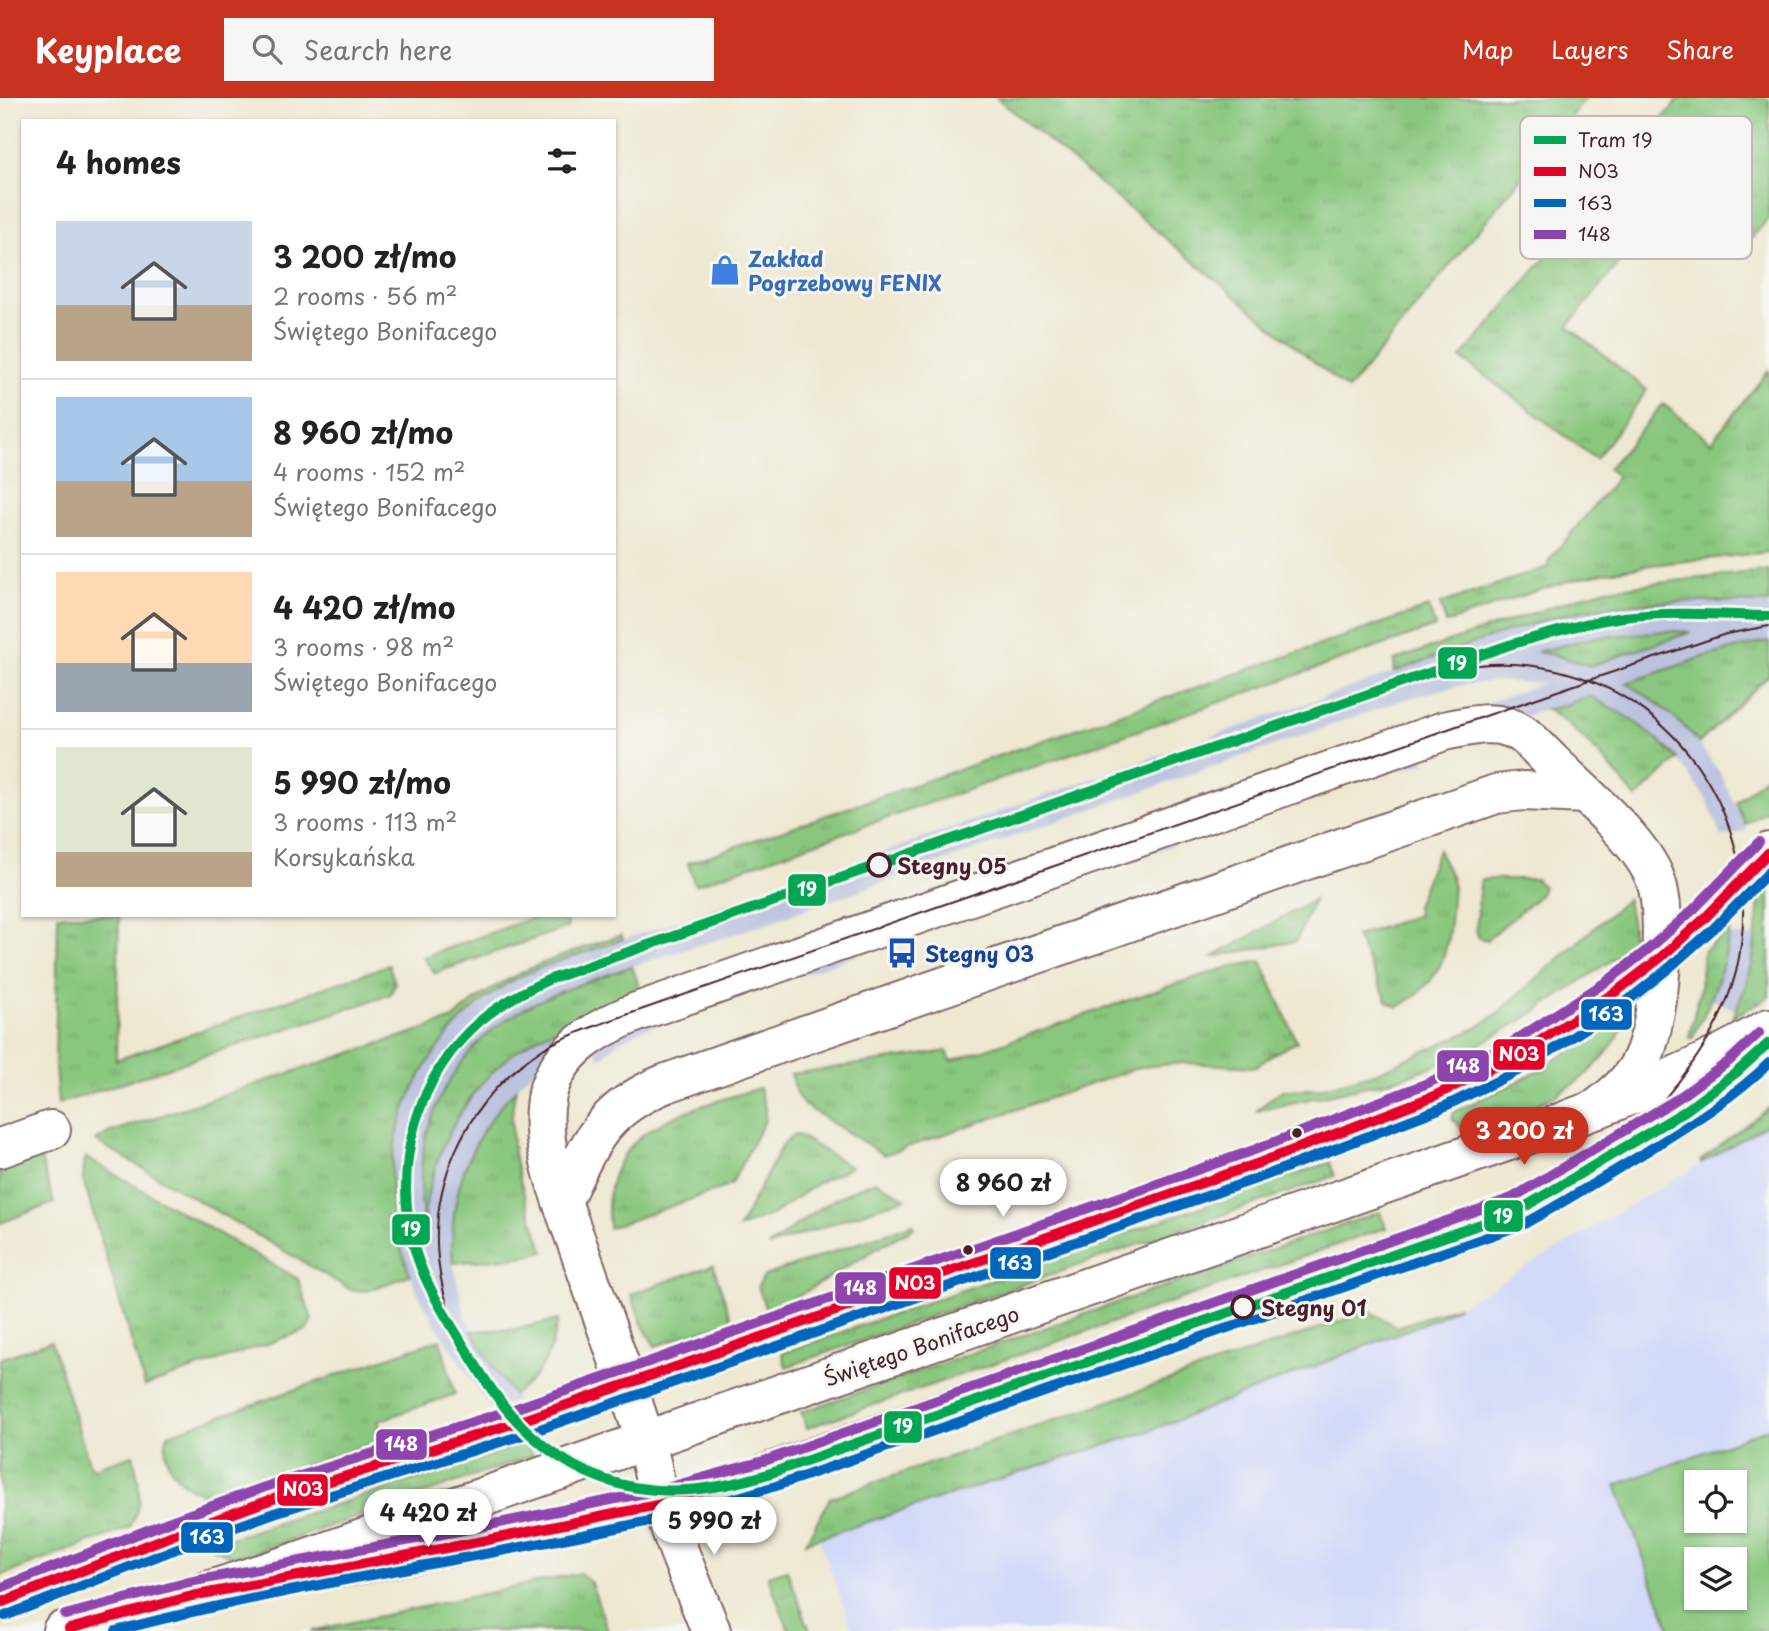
<!DOCTYPE html>
<html lang="en">
<head>
<meta charset="utf-8">
<style>
	:root { --surface:#fff; --page:#f6f6f6; --text:#222; --muted:#767676; --line:#e0e0e0; --accent:#c8321e }
	body { margin:0; font-family:"Playpen Sans",sans-serif; background:var(--page); color:var(--text); height:100vh; display:flex; flex-direction:column; font-size:26px; white-space:nowrap }
	* { box-sizing:border-box; margin:0 }
	p { font-size:23px; color:var(--muted) }
	.icon { flex:none; width:38px; height:38px; fill:none; stroke:currentColor; stroke-width:2; stroke-linecap:round; stroke-linejoin:round }
	.map { position:relative; flex:1; overflow:hidden }
	.side { position:absolute; left:21px; top:21px; width:595px; height:798px; display:flex; flex-direction:column; background:var(--surface); border-radius:0px; box-shadow:0 2px 5px #0004 }
	.side>* { flex:none }
	.buttons { position:absolute; left:1684px; top:1372px; display:grid; gap:14px }
	.buttons a { display:grid; place-items:center; width:63px; height:63px; border-radius:0px; background:var(--surface); box-shadow:0 2px 5px #0004; font-size:35px }
	.price { position:absolute; translate:-50% -60px; padding:0 16px; border-radius:24px; background:#fff; color:#222; font-size:23px; line-height:46px; filter:drop-shadow(0 2px 4px #0008) }
	.price::after { content:''; position:absolute; left:50%; top:42px; width:21px; height:16px; margin-left:-10px; background:inherit; clip-path:polygon(0 0,100% 0,50% 100%) }
	.price.current { background:var(--accent); color:#fff }
	ul { padding:0; list-style:none }
	li { display:flex; align-items:center; gap:21px; height:175px; padding:0 35px }
	li+li { border-top:2px solid var(--line) }
	li span { display:grid; place-items:center; flex:none; width:196px; height:140px; border-radius:0px; color:#555 }
	li>.icon { margin-inline-start:auto }
	span .icon { width:84px; height:84px; fill:#fffc; stroke-width:1 }
	li b { font-size:30px }
	h2 { display:flex; justify-content:space-between; align-items:center; height:84px; padding:0 35px; font-size:30px }
	header { display:flex; align-items:center; gap:42px; box-sizing:border-box; height:98px; padding:0 35px; background:var(--accent); color:#fff }
	header strong { font-size:33px }
	nav { display:flex; gap:38px; margin-inline-start:auto; font-size:24px }
	.search { width:490px; height:63px; background:var(--page); display:flex; align-items:center; gap:18px; box-sizing:border-box; padding:0 24px; border-radius:0px; color:var(--muted); font-size:26px }
	.map>svg:first-child { display:block }
	.built { fill:#d2d9f9; fill-rule:evenodd }
	.railway { fill:#bcc3de; fill-rule:evenodd }
	.grass { fill:url(#grass-tufts); stroke:#6a7354; stroke-width:2 }
	.pitch { fill:#89c77e; stroke:#6a7354; stroke-width:2; fill-rule:evenodd }
	.lines { fill:none; stroke-linecap:round; stroke-linejoin:round }
	.minor-casing { stroke:#836565; stroke-width:42 }
	.minor { stroke:#fff; stroke-width:38 }
	.tram { stroke:#4a1f2b; stroke-width:2 }
	.bus-1-casing { stroke:#f6f6f2; stroke-width:16 }
	.bus-2-casing { stroke:#f6f6f2; stroke-width:16 }
	.bus-3-casing { stroke:#f6f6f2; stroke-width:16 }
	.bus-1 { stroke:#e4002b; stroke-width:10 }
	.bus-2 { stroke:#0065bd; stroke-width:10 }
	.bus-3 { stroke:#8e44ad; stroke-width:10 }
	.tram-1-casing { stroke:#f6f6f2; stroke-width:16 }
	.tram-1 { stroke:#00a651; stroke-width:10 }
	.stop-dot { fill:#f6f6f2; stroke:#4a1f2b; stroke-width:3.5 }
	.bus-dot { fill:#4a1f2b; stroke:#f6f6f2; stroke-width:2.5 }
	.labels { text-anchor:middle; dominant-baseline:central; stroke-width:6; stroke-linejoin:round; paint-order:stroke }
	.shop-label { font-size:21px; font-weight:bold; fill:#366cbe; stroke:#f6f6f2; text-anchor:start }
	.stop-label { font-size:21px; font-weight:bold; fill:#4a1f2b; stroke:#f6f6f2; text-anchor:start }
	.transit-label { font-size:21px; font-weight:bold; fill:#164399; stroke:#f6f6f2; text-anchor:start }
	.street-label { font-size:21px; fill:#4a1f2b; stroke:#f6f6f2 }
	.key { fill:#f6f6f2; stroke:#c2b6b6; stroke-width:2 }
	.key-label { font-size:19px; fill:#4a1f2b }
	.line-badge { stroke:#f6f6f2; stroke-width:2.5 }
	.badge-label { font-size:19px; text-anchor:middle; font-weight:bold; fill:#fff }
</style>
</head>
<body>
<header>
<strong>Keyplace</strong>
<div class="search"><svg class="icon" aria-label="search" viewBox="0 0 24 24"><circle cx="10" cy="10" r="6"/><path d="M15 15l6 6"/></svg>Search here</div>
<nav><a>Map</a><a>Layers</a><a>Share</a></nav>
</header>
<div class="map">
<svg width="1769" height="1533" viewBox="0 0 1769 1533">
	<defs>
		<pattern id="grass-tufts" width="24" height="20" patternUnits="userSpaceOnUse" patternTransform="scale(1.75)"><rect width="24" height="20" fill="#89c77e"/><path d="M3 7l-1-3M5 7V3M7 7l1-3M15 17l-1-3M17 17v-4M19 17l1-3" fill="none" stroke="#78aa6d"/></pattern>
	</defs>
	<rect width="100%" height="100%" fill="#f6f6f2"/>
	<filter id="ink" filterUnits="userSpaceOnUse"><feTurbulence type="fractalNoise" baseFrequency=".0143" numOctaves="2"/><feDisplacementMap in="SourceGraphic" scale="14" xChannelSelector="R" yChannelSelector="G"/><feConvolveMatrix kernelMatrix="1 2 1 2 8 2 1 2 1" color-interpolation-filters="sRGB"/></filter>
	<filter id="wash" filterUnits="userSpaceOnUse"><feTurbulence type="fractalNoise" baseFrequency=".00686" numOctaves="4" result="noise"/><feDisplacementMap in="SourceGraphic" scale="28" xChannelSelector="R" yChannelSelector="G"/><feGaussianBlur stdDeviation="1.57" result="paint"/><feColorMatrix in="noise" values="0 0 0 0 0 0 0 0 0 0 0 0 0 0 0 0 0 1.4 0 .05"/><feComposite in="paint" operator="in"/></filter>
	<g filter="url(#wash)">
		<rect width="100%" height="100%" fill="#eee8d1"/>
		<path class="built" d="M1769,1025V1533H853L818,1440L1152,1332L1437,1220L1493,1189ZM1696,1384H1734V1423H1696ZM1696,1461H1734V1500H1696Z"/>
		<g class="railway">
			<path d="M1707,503L1769,505V543L1706,558L1628,585L1656,604L1693,638L1720,675L1747,733L1721,739L1708,704L1678,661L1657,641L1617,612L1590,598L1555,610L1545,611L1422,655L1426,665L1365,680L640,933L620,943L600,961L592,944L538,970L525,980L495,1015L473,1049L456,1099L451,1144L453,1165L466,1221L494,1271L517,1302L493,1314L437,1229L417,1194L402,1152L392,1103L393,1070L400,1026L415,987L439,948L458,926L501,890L546,868L730,805L732,808L1505,535L1558,519L1614,508L1639,505ZM1494,583L1544,585L552,932L535,941L505,963L467,1004L440,1054L429,1091L424,1120L422,1059L434,1016L447,988L466,959L501,924L535,905L632,868L741,834L1403,602L1457,588Z"/>
			<polygon points="1729,837 1757,839 1749,875 1736,912 1711,901 1718,881"/>
		</g>
		<g class="grass">
			<polygon points="997,0 1586,0 1348,292"/>
			<polygon points="1680,0 1766,0 1769,2 1769,120 1743,150 1675,96 1568,228 1647,292 1596,361 1461,260"/>
			<path d="M1769,272V454C1709,461 1648,465 1589,478C1540,489 1493,509 1446,525L1440,506L1548,469L1550,461L1618,379L1608,371L1663,306L1711,344Z"/>
			<path d="M1769,472V505C1708,503 1648,501 1587,512C1521,525 1457,552 1394,574V563L1398,561L1586,497L1607,491Z"/>
			<polygon points="1429,509 1435,529 695,787 688,765"/>
			<polygon points="1665,533 1691,534 1590,568 1555,557 1537,554 1591,540"/>
			<path d="M1769,543V577L1699,645C1679,621 1654,602 1627,585L1706,558Z"/>
			<path d="M1590,598L1631,621L1657,641L1678,661L1636,700C1607,665 1584,635 1546,611L1555,610Z"/>
			<polygon points="1769,675 1769,712 1745,726 1736,705"/>
			<path d="M1438,752L1452,780L1453,788C1448,843 1452,878 1398,909L1388,904L1356,838L1418,817L1416,808Z"/>
			<polygon points="1487,781 1536,781 1543,789 1540,797 1487,842 1479,840 1476,833 1480,788 1481,783"/>
			<polygon points="1769,790 1769,899 1733,919 1745,890 1754,856 1759,801"/>
			<polygon points="1627,801 1632,829 1631,849 1531,917 1475,949 1430,970 1390,983 1256,1013 1282,992 1317,991 1375,975 1474,931 1495,917"/>
			<polygon points="1314,802 1296,843 1212,859"/>
			<polygon points="58,817 119,817 116,962 389,867 395,886 390,897 58,1006 55,967"/>
			<polygon points="540,817 565,817 568,829 435,875 423,859"/>
			<path d="M1730,830C1725,869 1711,906 1692,940L1689,939L1700,892L1703,854Z"/>
			<path d="M621,837L623,841C582,857 536,867 499,891C430,938 385,1021 392,1105C394,1130 402,1154 410,1177L367,1193L351,1192L96,1043L108,1035L454,921C500,875 561,858 621,837Z"/>
			<polygon points="1261,863 1297,944 1273,956 1256,969 1184,965 1140,969 884,1057 804,1007 797,997 791,976 947,953 951,963 1181,884 1230,869"/>
			<path d="M632,868L643,899C608,911 570,921 537,940C470,978 432,1050 423,1125C421,1104 420,1083 422,1061C429,1002 467,943 518,914C554,893 594,882 632,868Z"/>
			<path d="M1625,918L1627,921C1594,993 1536,1007 1468,1033L1463,1032L1452,1020L1454,1014L1529,978Z"/>
			<path d="M759,990L765,1010V1022L731,1086L726,1089L609,1130C597,1028 685,1014 759,990Z"/>
			<path d="M516,991C502,1048 525,1100 544,1153L529,1158L453,1165C448,1098 469,1039 516,991Z"/>
			<polygon points="1769,1010 1769,1025 1701,1065 1700,1063"/>
			<polygon points="798,1037 851,1069 821,1083 773,1116 739,1130 782,1047 792,1038"/>
			<polygon points="39,1055 54,1105 0,1125 0,1068"/>
			<polygon points="85,1059 298,1181 312,1221 307,1232 145,1288 83,1082"/>
			<polygon points="1330,1064 1335,1078 786,1269 782,1255"/>
			<path d="M876,1083L905,1100L769,1148C803,1122 835,1096 876,1083Z"/>
			<polygon points="1380,1114 1386,1130 807,1330 801,1314"/>
			<path d="M913,1126L914,1130C863,1155 819,1191 766,1213L758,1188L764,1178Z"/>
			<polygon points="713,1167 732,1223 655,1248 642,1226 631,1196"/>
			<polygon points="1458,1208 1437,1220 1152,1332 806,1444 830,1400 1369,1213 1397,1229"/>
			<path d="M558,1222C551,1257 543,1276 513,1297L494,1271L472,1233L515,1231Z"/>
			<path d="M440,1241L455,1296L378,1323L384,1342L209,1398C181,1390 158,1367 168,1336Z"/>
			<path d="M51,1243L91,1371L133,1357C139,1384 145,1405 129,1430L0,1478V1261Z"/>
			<path d="M522,1346L534,1357L248,1457L232,1458L212,1450L214,1446C316,1411 420,1382 522,1346Z"/>
			<polygon points="787,1472 810,1533 789,1533 768,1478"/>
			<polygon points="580,1475 591,1485 608,1533 311,1533"/>
		</g>
		<path class="pitch" d="M1769,1330V1533H1671L1616,1387ZM1696,1384H1734V1423H1696ZM1696,1461H1734V1500H1696Z"/>
	</g>
	<g filter="url(#ink)">
		<g class="lines">
			<g class="minor-casing">
				<g id="minor">
					<polyline points="0,1050 51,1032"/>
					<path d="M563,1101C591,1044 601,1012 664,986L1496,696L1523,693L1585,696"/>
					<path d="M339,1470C472,1445 605,1420 736,1386L1490,1124C1539,1105 1582,1077 1626,1050C1675,1020 1726,990 1765,949"/>
					<polyline points="0,1505 173,1437 270,1402 411,1359 518,1324 1259,1065 1434,998 1518,957 1617,893 1660,860 1704,821 1769,754"/>
					<path d="M62,1533L192,1498L287,1467L1552,1028C1626,1000 1701,970 1769,930"/>
					<path d="M711,1533C693,1487 672,1441 658,1394C653,1377 651,1359 645,1342C625,1278 601,1215 579,1151C563,1105 536,1045 547,997C558,952 597,930 637,914L1444,633C1470,628 1496,620 1521,635C1532,642 1542,655 1552,664C1583,695 1642,743 1656,783C1669,822 1659,925 1642,961C1632,983 1614,997 1595,1012"/>
				</g>
			</g>
			<use href="#minor" class="minor"/>
			<g class="tram">
				<path d="M1400,586C1445,569 1494,561 1541,569C1684,593 1769,734 1736,874C1713,962 1637,1039 1564,1088"/>
				<path d="M481,1274C464,1246 448,1218 442,1186C422,1094 464,1002 543,951C562,939 585,932 606,924L1589,582L1726,536L1769,528"/>
			</g>
			<g class="bus-1-casing">
				<g id="bus-1">
					<polyline points="0,1505 173,1437 270,1402 518,1324 1259,1065 1434,998 1518,957 1617,893 1660,860 1704,821 1769,754"/>
					<polyline points="69,1531 192,1498 483,1443 662,1406 771,1375 1518,1113 1685,1013 1737,974 1769,945"/>
				</g>
			</g>
			<g class="bus-2-casing">
				<g id="bus-2">
					<polyline points="5,1518 178,1450 274,1415 523,1337 1264,1078 1439,1011 1526,969 1626,904 1669,870 1713,831 1769,774"/>
					<path d="M116,1533C295,1485 481,1461 663,1420C701,1411 738,1399 776,1388L1524,1126C1563,1105 1601,1081 1639,1058C1684,1030 1731,1002 1769,965"/>
				</g>
			</g>
			<g class="bus-3-casing">
				<g id="bus-3">
					<polyline points="0,1490 168,1424 265,1389 514,1311 1254,1052 1428,985 1511,945 1609,882 1651,849 1694,811 1759,744"/>
					<polyline points="65,1517 189,1484 480,1429 659,1392 767,1362 1512,1100 1677,1001 1728,964 1759,935"/>
				</g>
			</g>
			<use href="#bus-1" class="bus-1"/>
			<use href="#bus-2" class="bus-2"/>
			<use href="#bus-3" class="bus-3"/>
			<g class="tram-1-casing">
				<path id="tram-1" d="M1769,518C1721,517 1672,513 1624,519C1585,524 1547,536 1509,547L548,882C524,893 500,906 480,923C417,978 393,1065 413,1145C422,1181 443,1214 462,1245C479,1272 495,1300 517,1323C590,1400 675,1406 771,1375L1518,1113L1685,1013L1737,974L1769,945"/>
			</g>
			<use href="#tram-1" class="tram-1"/>
		</g>
	</g>
	<defs>
		<g id="shop-bare" transform="scale(2.415)"><path d="M-5-2.5h2.3a2.7 3.5 0 0 1 5.4 0H5L5.5 6h-11ZM-1.5-2.5h3a1.5 2.3 0 0 0-3 0Z" fill="#3f7fe0" stroke="#f6f6f2" stroke-width="2.5" paint-order="stroke"/></g>
		<g id="bus-bare" transform="scale(2.415)"><path d="M-5-6H5V4H4V6H2V4H-2V6H-4V4H-5ZM-3.5-4V0h7V-4ZM-3.5 1.2v1.5H-2V1.2ZM2 1.2v1.5H3.5V1.2Z" fill="#1a4fb4" stroke="#f6f6f2" stroke-width="2.5" paint-order="stroke"/></g>
	</defs>
	<g fill-rule="evenodd">
		<use href="#shop-bare" x="725" y="172"/>
		<use href="#bus-bare" x="902" y="855"/>
	</g>
	<g class="stop-dot">
		<circle cx="879" cy="767" r="11"/>
		<circle cx="1243" cy="1209" r="11"/>
	</g>
	<g class="bus-dot">
		<circle cx="1297" cy="1035" r="6"/>
		<circle cx="968" cy="1152" r="6"/>
	</g>
	<g class="labels">
		<g class="shop-label">
			<text x="748" y="160">Zakład<tspan x="748" dy="24">Pogrzebowy FENIX</tspan></text>
		</g>
		<g class="stop-label">
			<text x="897" y="767">Stegny 05</text>
			<text x="1261" y="1209">Stegny 01</text>
		</g>
		<g class="transit-label">
			<text x="925" y="855">Stegny 03</text>
		</g>
		<g class="street-label">
			<text transform="translate(921 1247) rotate(-19)">Świętego Bonifacego</text>
		</g>
	</g>
	<rect x="1520" y="18" width="232" height="143" rx="10" class="key"/>
	<rect x="1534" y="38" width="32" height="8" fill="#00a651"/>
	<rect x="1534" y="69" width="32" height="9" fill="#e4002b"/>
	<rect x="1534" y="101" width="32" height="8" fill="#0065bd"/>
	<rect x="1534" y="132" width="32" height="9" fill="#8e44ad"/>
	<g class="key-label">
		<text x="1578" y="49">Tram 19</text>
		<text x="1578" y="80">N03</text>
		<text x="1578" y="112">163</text>
		<text x="1578" y="143">148</text>
	</g>
	<g class="line-badge">
		<rect x="1437" y="548" width="41" height="34" rx="7" fill="#00a651"/>
		<rect x="787" y="775" width="40" height="34" rx="7" fill="#00a651"/>
		<rect x="1580" y="900" width="53" height="33" rx="7" fill="#0065bd"/>
		<rect x="1492" y="940" width="54" height="33" rx="7" fill="#e4002b"/>
		<rect x="1436" y="951" width="54" height="34" rx="7" fill="#8e44ad"/>
		<rect x="1483" y="1101" width="41" height="34" rx="7" fill="#00a651"/>
		<rect x="391" y="1115" width="40" height="33" rx="7" fill="#00a651"/>
		<rect x="989" y="1148" width="53" height="34" rx="7" fill="#0065bd"/>
		<rect x="888" y="1168" width="54" height="34" rx="7" fill="#e4002b"/>
		<rect x="834" y="1173" width="53" height="34" rx="7" fill="#8e44ad"/>
		<rect x="883" y="1312" width="40" height="34" rx="7" fill="#00a651"/>
		<rect x="375" y="1330" width="53" height="33" rx="7" fill="#8e44ad"/>
		<rect x="276" y="1375" width="53" height="34" rx="7" fill="#e4002b"/>
		<rect x="180" y="1423" width="54" height="33" rx="7" fill="#0065bd"/>
	</g>
	<g class="badge-label">
		<text x="1457" y="572">19</text>
		<text x="807" y="798">19</text>
		<text x="1606" y="923">163</text>
		<text x="1519" y="963">N03</text>
		<text x="1463" y="975">148</text>
		<text x="1503" y="1125">19</text>
		<text x="411" y="1138">19</text>
		<text x="1015" y="1172">163</text>
		<text x="915" y="1192">N03</text>
		<text x="860" y="1197">148</text>
		<text x="903" y="1335">19</text>
		<text x="401" y="1353">148</text>
		<text x="303" y="1398">N03</text>
		<text x="207" y="1446">163</text>
	</g>
</svg>
<div class="buttons">
<a><svg class="icon" aria-label="locate" viewBox="0 0 24 24"><circle cx="12" cy="12" r="6"/><path d="M12 2v4M12 18v4M2 12h4M18 12h4"/></svg></a>
<a><svg class="icon" aria-label="layers" viewBox="0 0 24 24"><path d="M12 4l9 5-9 5-9-5zM3 14l9 5 9-5"/></svg></a>
</div>
<b class="price current" style="left:1524px;top:1069px">3 200 zł</b>
<b class="price" style="left:1003px;top:1121px">8 960 zł</b>
<b class="price" style="left:428px;top:1451px">4 420 zł</b>
<b class="price" style="left:714px;top:1459px">5 990 zł</b>
<section class="side">
<h2>4 homes<svg class="icon" aria-label="filters" viewBox="0 0 24 24"><path d="M4 7h16M4 17h16"/><circle cx="9" cy="7" r="2"/><circle cx="15" cy="17" r="2"/></svg></h2>
<ul>
<li><span style="background:linear-gradient(#c9d6e8 60%,#b9a48a 0)"><svg class="icon" aria-label="home" viewBox="0 0 24 24"><path d="M3 11l9-7 9 7M6 9v11h12V9"/></svg></span><div><b>3 200 zł/mo</b><p>2 rooms · 56 m²</p><p>Świętego Bonifacego</p></div></li>
<li><span style="background:linear-gradient(#a9c7e8 60%,#b9a48a 0)"><svg class="icon" aria-label="home" viewBox="0 0 24 24"><path d="M3 11l9-7 9 7M6 9v11h12V9"/></svg></span><div><b>8 960 zł/mo</b><p>4 rooms · 152 m²</p><p>Świętego Bonifacego</p></div></li>
<li><span style="background:linear-gradient(#ffd9b3 65%,#9aa5b1 0)"><svg class="icon" aria-label="home" viewBox="0 0 24 24"><path d="M3 11l9-7 9 7M6 9v11h12V9"/></svg></span><div><b>4 420 zł/mo</b><p>3 rooms · 98 m²</p><p>Świętego Bonifacego</p></div></li>
<li><span style="background:linear-gradient(#dfe7d0 75%,#b9a48a 0)"><svg class="icon" aria-label="home" viewBox="0 0 24 24"><path d="M3 11l9-7 9 7M6 9v11h12V9"/></svg></span><div><b>5 990 zł/mo</b><p>3 rooms · 113 m²</p><p>Korsykańska</p></div></li>
</ul>
</section>
</div>
</body>
</html>
